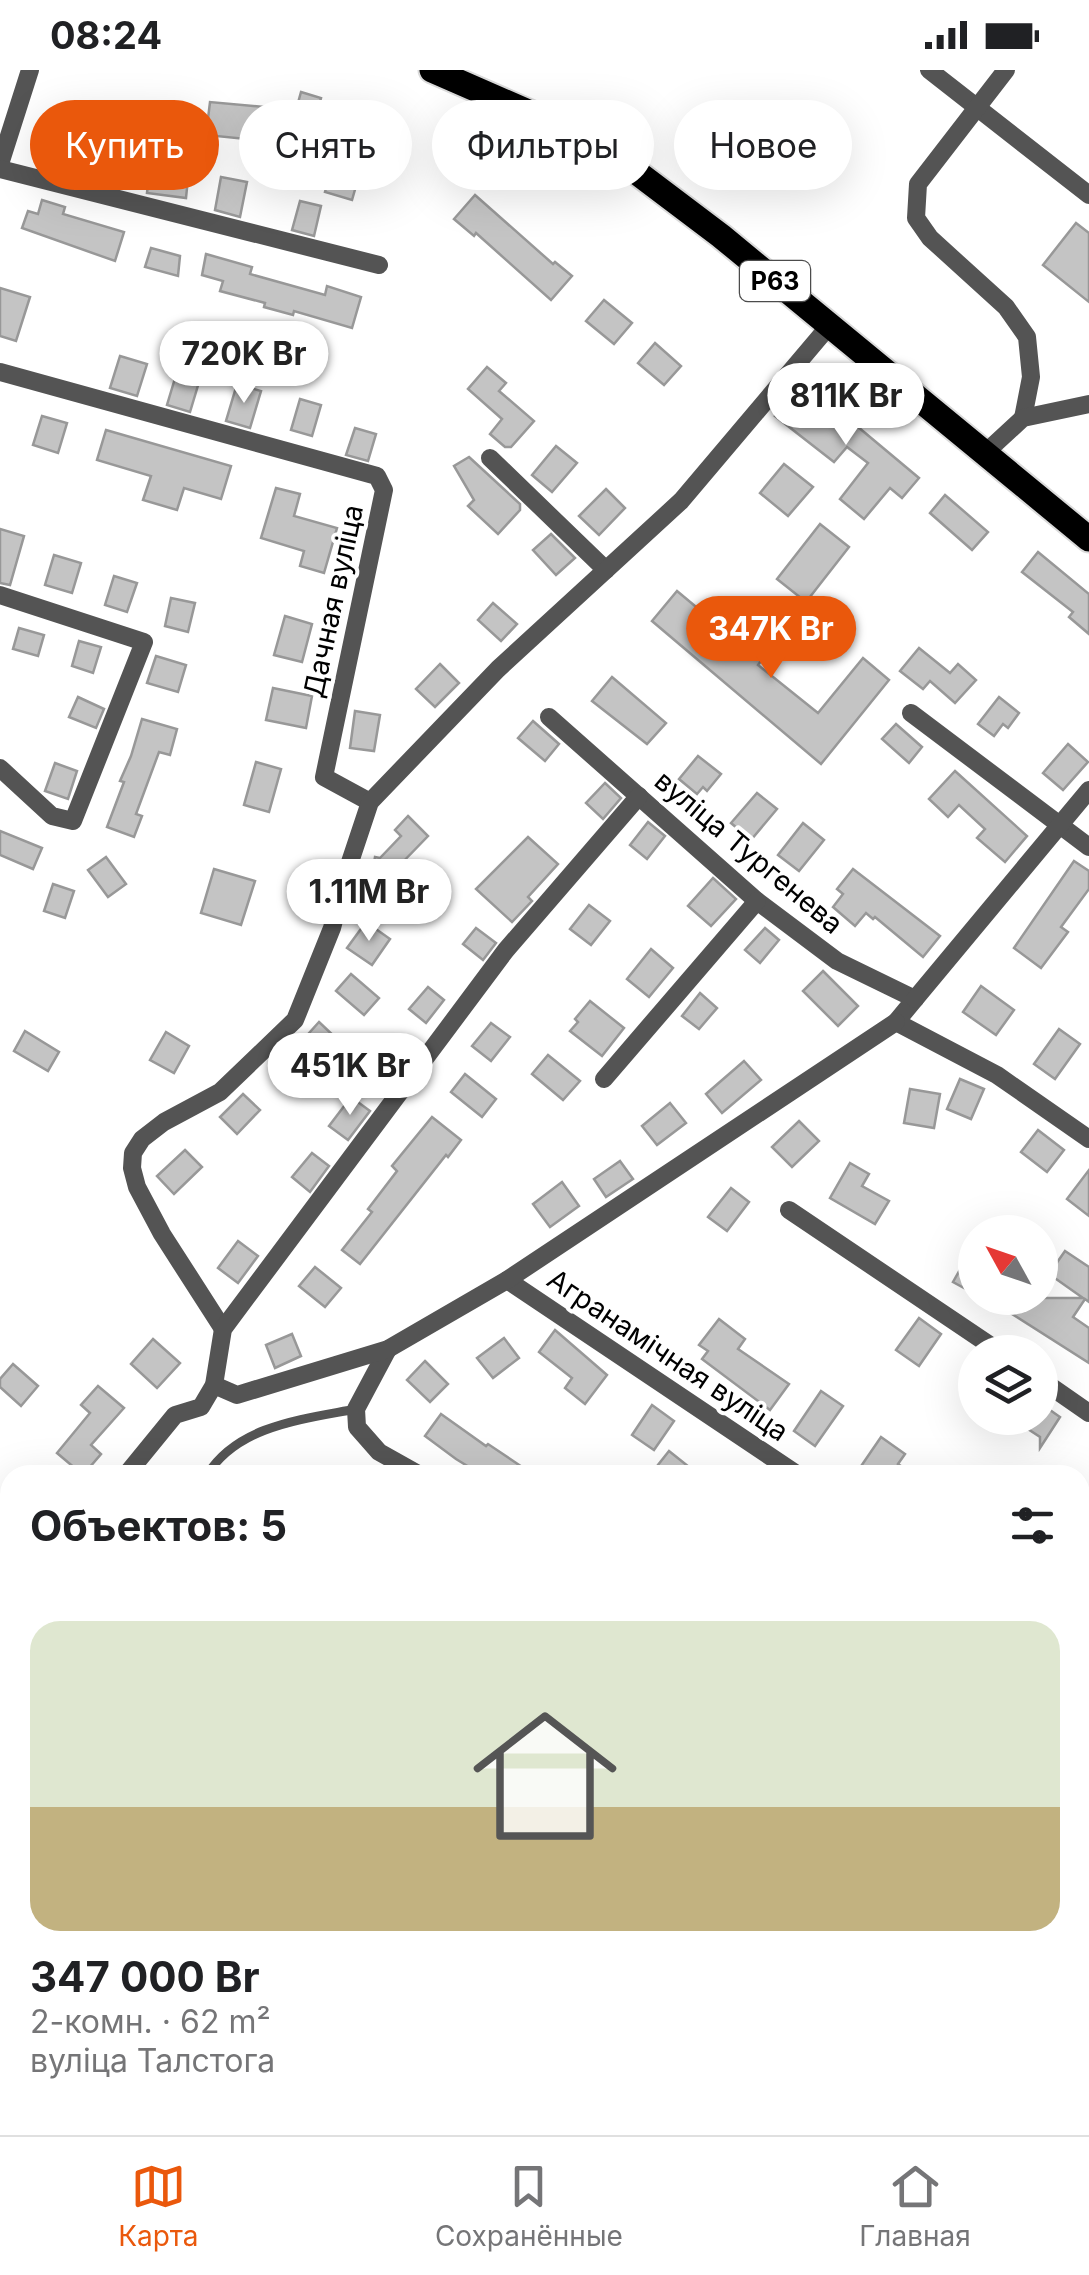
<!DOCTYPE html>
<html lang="ru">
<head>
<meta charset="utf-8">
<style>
	:root { --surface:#fff; --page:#f2f2f2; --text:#202124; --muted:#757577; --line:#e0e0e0; --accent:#ea580c }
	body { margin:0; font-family:Inter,sans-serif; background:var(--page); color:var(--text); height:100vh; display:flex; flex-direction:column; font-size:38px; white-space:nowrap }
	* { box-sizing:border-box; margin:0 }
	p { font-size:32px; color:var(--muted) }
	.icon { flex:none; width:55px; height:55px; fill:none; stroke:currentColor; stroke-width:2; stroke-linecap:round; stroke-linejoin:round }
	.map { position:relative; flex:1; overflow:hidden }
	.details { position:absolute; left:0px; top:1395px; width:1090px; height:670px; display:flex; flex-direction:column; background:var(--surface); border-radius:30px 30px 0 0; box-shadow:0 10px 40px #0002 }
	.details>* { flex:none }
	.guide { position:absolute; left:30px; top:30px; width:1030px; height:90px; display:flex; gap:20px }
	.needle { width:65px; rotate:310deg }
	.tools { position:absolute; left:958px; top:1145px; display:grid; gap:20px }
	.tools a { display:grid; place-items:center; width:100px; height:100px; border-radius:50%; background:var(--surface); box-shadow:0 10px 40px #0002; font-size:50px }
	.price { position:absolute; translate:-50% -85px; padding:0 22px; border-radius:35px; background:#fff; color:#222; font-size:32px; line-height:65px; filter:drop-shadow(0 2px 5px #0008) }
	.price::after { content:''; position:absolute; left:50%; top:60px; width:30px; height:22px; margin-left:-15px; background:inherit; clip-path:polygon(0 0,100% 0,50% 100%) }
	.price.current { background:var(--accent); color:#fff }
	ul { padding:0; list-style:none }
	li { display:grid; align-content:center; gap:20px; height:530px; padding:0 30px }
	li span { display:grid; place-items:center; height:310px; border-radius:30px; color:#555 }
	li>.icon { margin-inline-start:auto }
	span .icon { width:180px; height:180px; fill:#fffc; stroke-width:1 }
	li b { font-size:42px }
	h2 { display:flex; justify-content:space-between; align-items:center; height:120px; padding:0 30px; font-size:42px }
	.pill { padding:0 35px; border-radius:45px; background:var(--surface); box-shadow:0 10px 40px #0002; font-size:35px; line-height:90px }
	.pill.current { background:var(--accent); color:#fff }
	.status { display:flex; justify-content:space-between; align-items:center; height:70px; padding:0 50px; background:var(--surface); direction:ltr }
	.status svg { height:28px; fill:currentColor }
	.tabs { display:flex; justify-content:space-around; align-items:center; height:140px; border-top:2px solid var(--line); background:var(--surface); font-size:28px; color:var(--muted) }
	.tabs a { display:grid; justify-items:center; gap:5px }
	.tabs .current { color:var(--accent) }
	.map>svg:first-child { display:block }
	.building { fill:#c4c4c4; stroke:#989898; stroke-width:2.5 }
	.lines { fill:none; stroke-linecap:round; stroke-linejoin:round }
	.primary-casing { stroke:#dbdbdb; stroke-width:29 }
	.service { stroke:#545454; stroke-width:9 }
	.minor { stroke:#545454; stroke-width:18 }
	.primary { stroke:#000; stroke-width:25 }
	.labels { text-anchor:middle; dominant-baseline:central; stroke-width:8; stroke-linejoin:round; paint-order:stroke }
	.shield { fill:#fff; stroke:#4c4c4c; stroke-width:2.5 }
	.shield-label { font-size:25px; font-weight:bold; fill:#000 }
	.street-label { font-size:28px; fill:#000; stroke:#fff }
</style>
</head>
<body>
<div class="status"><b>08:24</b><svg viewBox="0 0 49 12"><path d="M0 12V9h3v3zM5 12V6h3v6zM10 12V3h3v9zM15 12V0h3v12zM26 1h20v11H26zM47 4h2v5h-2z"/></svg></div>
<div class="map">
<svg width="1089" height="2065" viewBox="0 0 1089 2065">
	<rect width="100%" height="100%" fill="#fff"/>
	<g class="building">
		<polygon points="301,22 321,28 308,76 286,69 286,73 206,65 210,32 296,40"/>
		<polygon points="83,57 192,68 186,128 147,123 149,105 79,98"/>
		<polygon points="335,87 362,95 352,130 325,122"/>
		<polygon points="221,107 247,112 240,147 215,140"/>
		<polygon points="475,125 553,194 555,192 572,206 551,230 476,163 474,166 454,149"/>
		<polygon points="42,130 65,137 63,144 124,162 115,191 22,158 28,141 38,144"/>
		<polygon points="300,131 321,136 314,166 292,160"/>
		<polygon points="1076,153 1089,163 1089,232 1043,195"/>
		<polygon points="151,178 180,186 178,206 145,197"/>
		<polygon points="206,184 252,197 250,204 325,225 327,216 361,227 352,258 294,241 293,245 264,237 265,233 220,221 223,211 202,205"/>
		<polygon points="0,218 30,227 16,271 0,266"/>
		<polygon points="604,230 632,253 614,274 586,251"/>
		<polygon points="655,273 681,296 664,315 638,293"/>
		<polygon points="120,286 147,294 137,326 110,318"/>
		<polygon points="487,297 506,313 499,321 534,351 511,377 505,377 490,364 502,349 468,319"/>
		<polygon points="176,305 199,312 190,342 167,335"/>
		<polygon points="803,311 919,408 902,428 890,418 864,449 840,429 868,393 847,377 834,392 775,346"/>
		<polygon points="237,314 261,321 250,358 226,351"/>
		<polygon points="300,329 321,335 312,366 291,360"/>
		<polygon points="42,346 67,353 58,383 33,375"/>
		<polygon points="355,358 376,364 368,391 346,385"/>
		<polygon points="106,360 231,396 221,429 184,418 177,440 143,430 151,406 97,390"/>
		<polygon points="556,376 577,393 552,422 532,405"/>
		<polygon points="469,387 520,434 520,440 498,464 468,436 474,430 454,396"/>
		<polygon points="784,394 813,417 788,446 760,423"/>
		<polygon points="276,418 300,424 294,446 337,458 324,503 300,496 304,481 261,468"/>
		<polygon points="606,419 625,438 599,465 579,446"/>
		<polygon points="945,425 988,462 972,480 930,443"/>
		<polygon points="820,454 849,477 806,532 777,509"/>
		<polygon points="0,459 24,466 10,515 0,513"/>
		<polygon points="551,464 575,488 556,505 533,480"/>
		<polygon points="1038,482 1089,524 1089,564 1069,547 1073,542 1022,502"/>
		<polygon points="54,485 81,493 72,523 45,515"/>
		<polygon points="114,506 137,513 127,542 105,535"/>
		<polygon points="677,521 761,591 758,595 818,643 863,588 889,610 821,694 652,551"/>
		<polygon points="171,528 195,533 188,562 165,556"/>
		<polygon points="493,533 517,554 501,571 478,550"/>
		<polygon points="285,546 312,554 302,592 274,585"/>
		<polygon points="19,558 44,565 38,586 13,579"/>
		<polygon points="79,571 101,577 93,603 72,596"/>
		<polygon points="919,578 950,603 958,594 976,610 955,633 930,611 923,619 900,601"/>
		<polygon points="156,586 186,595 178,622 147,613"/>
		<polygon points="440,594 459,613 435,637 416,619"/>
		<polygon points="612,607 666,653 647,674 592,631"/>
		<polygon points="273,618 312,626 306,658 266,650"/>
		<polygon points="78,627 104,639 96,658 69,647"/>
		<polygon points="999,627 1019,643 1008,658 1003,654 994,666 978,654"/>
		<polygon points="355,641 380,645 374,681 350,678"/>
		<polygon points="142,649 177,659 170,685 159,682 136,744 142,746 134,767 107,757 124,712 120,711 131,686"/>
		<polygon points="533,651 559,674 545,691 518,668"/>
		<polygon points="896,654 922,677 909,693 882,669"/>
		<polygon points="1068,674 1088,692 1063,720 1043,703"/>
		<polygon points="698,686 721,704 707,721 703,717 697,724 679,709"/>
		<polygon points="256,692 281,699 269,742 244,735"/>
		<polygon points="55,693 77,701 68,729 45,721"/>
		<polygon points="955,701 1027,766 1005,792 977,768 985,759 959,735 948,747 929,729"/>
		<polygon points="605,713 621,728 603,749 586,733"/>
		<polygon points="757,723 777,739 751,770 731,753"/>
		<polygon points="408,746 428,766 398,797 393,822 370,817 375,787 380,788 401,766 395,760"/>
		<polygon points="648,752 665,766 647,789 630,775"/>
		<polygon points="803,753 824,770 799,801 778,785"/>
		<polygon points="0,761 42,778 33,799 0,785"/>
		<polygon points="528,767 558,794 528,827 532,831 512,852 476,819"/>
		<polygon points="106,787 126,814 108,827 88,800"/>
		<polygon points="1074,791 1089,801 1089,819 1061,857 1068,862 1041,898 1014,878"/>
		<polygon points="214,799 255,811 241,855 201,843"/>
		<polygon points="853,799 940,866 923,887 875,847 873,849 866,843 855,856 833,837 843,824 837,819"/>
		<polygon points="713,808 736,829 711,856 688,836"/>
		<polygon points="53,814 74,821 65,848 44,841"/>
		<polygon points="589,835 610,851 591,875 570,859"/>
		<polygon points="366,852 390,869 372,895 347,878"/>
		<polygon points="476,858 496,873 483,890 463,874"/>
		<polygon points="765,858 779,870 760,893 745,880"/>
		<polygon points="651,879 673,898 649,927 627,909"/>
		<polygon points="823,901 858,936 838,956 803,921"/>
		<polygon points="351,904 379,928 364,945 336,921"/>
		<polygon points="981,916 1014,940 996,965 963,942"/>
		<polygon points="428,917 444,930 426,953 409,939"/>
		<polygon points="700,923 717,938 699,959 682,946"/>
		<polygon points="590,931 624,958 602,986 570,961 578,952 575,949"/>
		<polygon points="319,952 336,968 310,997 293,981"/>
		<polygon points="491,953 510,967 491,991 472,976"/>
		<polygon points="1059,959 1080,974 1055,1009 1034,994"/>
		<polygon points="25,961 59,982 48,1001 14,981"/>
		<polygon points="166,962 189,976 174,1003 150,990"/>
		<polygon points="548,985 580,1011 563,1030 532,1004"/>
		<polygon points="744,991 761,1010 722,1043 706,1024"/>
		<polygon points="465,1004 496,1029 482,1047 451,1022"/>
		<polygon points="960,1009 984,1019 971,1049 947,1039"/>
		<polygon points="910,1019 940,1024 934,1058 904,1053"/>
		<polygon points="243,1024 260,1040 237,1064 220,1047"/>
		<polygon points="351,1027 370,1041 348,1070 329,1056"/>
		<polygon points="670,1033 686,1053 657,1075 642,1056"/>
		<polygon points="432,1047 461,1070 448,1087 446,1085 360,1194 342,1180 372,1142 368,1139 397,1101 392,1096"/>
		<polygon points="799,1051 819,1071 792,1097 772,1077"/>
		<polygon points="1038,1060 1064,1080 1047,1102 1021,1082"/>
		<polygon points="185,1080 202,1097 174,1124 157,1106"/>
		<polygon points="312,1083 329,1096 310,1122 292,1107"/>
		<polygon points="620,1091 633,1109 606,1127 594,1109"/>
		<polygon points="850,1093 869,1104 862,1116 889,1131 875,1154 830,1128"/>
		<polygon points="1089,1100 1089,1146 1067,1129"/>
		<polygon points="562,1112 579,1136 550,1157 533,1134"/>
		<polygon points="731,1118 749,1132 727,1161 708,1147"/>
		<polygon points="238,1171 258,1186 238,1213 218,1198"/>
		<polygon points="975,1173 975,1224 953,1212"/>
		<polygon points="1065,1181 1089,1197 1089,1232 1085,1229 1073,1247 1089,1258 1089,1293 1009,1242 1018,1228 1083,1228 1049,1204"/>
		<polygon points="315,1197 341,1218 325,1237 299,1216"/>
		<polygon points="919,1248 941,1264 919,1296 896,1280"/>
		<polygon points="719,1249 745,1269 738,1279 789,1314 770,1340 702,1289 708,1281 699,1275"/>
		<polygon points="555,1260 607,1305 585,1334 565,1318 572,1308 539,1282"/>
		<polygon points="292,1264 301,1286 275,1298 266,1275"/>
		<polygon points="504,1268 519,1288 493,1308 477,1288"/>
		<polygon points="153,1269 180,1293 157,1318 131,1294"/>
		<polygon points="425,1291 448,1314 430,1332 407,1310"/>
		<polygon points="13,1294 38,1316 21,1336 0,1317 0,1309"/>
		<polygon points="98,1316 124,1338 91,1375 101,1384 83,1405 57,1383 90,1343 81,1335"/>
		<polygon points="821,1321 843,1336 815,1376 794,1361"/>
		<polygon points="1040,1333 1060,1347 1040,1378 1040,1367 1011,1348 1040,1348"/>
		<polygon points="652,1335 674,1351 654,1380 632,1365"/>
		<polygon points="441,1344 486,1376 488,1374 534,1405 482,1405 456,1389 425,1366"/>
		<polygon points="881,1367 905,1384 898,1394 914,1405 855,1405"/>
		<polygon points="669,1381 699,1405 650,1405"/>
	</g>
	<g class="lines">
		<g class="primary-casing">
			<polyline id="primary" points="432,0 567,59 631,98 721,166 1089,469"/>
		</g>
		<g class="service">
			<path d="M207,1405C238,1355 304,1349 356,1339"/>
			<polyline points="170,2065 177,2055"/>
		</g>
		<g class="minor">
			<polyline points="929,0 1089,125"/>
			<polyline points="1006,0 918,114 916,148 930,168 1006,237 1027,267 1031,307 1023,348"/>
			<polyline points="0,94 30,0"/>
			<polyline points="0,99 379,195"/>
			<polyline points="0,302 377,406 384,420 324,707 370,732"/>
			<polyline points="984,384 1023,348 1089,334"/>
			<polyline points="490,388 606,500"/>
			<polyline points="0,525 144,572 73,751 52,746 0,698"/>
			<polyline points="911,643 1089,777"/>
			<polyline points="549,647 757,831 837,891 915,929 896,952 997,1005 1089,1069"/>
			<polyline points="915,929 1089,720"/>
			<polyline points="604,1009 757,831"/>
			<polyline points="789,1140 1000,1282"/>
			<polyline points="507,1210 798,1405"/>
			<polyline points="223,1259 162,1164 137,1117 132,1098 133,1083 142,1069 164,1052 220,1022 295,950 332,858 347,801 370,732 498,599 681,431 829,256"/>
			<polyline points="388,1279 356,1339 357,1357 379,1382 420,1405"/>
			<polyline points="1040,1309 1089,1343"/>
			<polyline points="214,1315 237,1325 388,1279 507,1210 896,952"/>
			<polyline points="126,1405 175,1345 201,1337 214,1315 223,1259 506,880 639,726"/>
			<polyline points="0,1556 10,1544"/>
			<polyline points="1080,1594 1089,1600"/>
			<polyline points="0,1974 10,1967"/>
			<polyline points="889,2055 905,2065"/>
			<polyline points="90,2065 103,2055"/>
		</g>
		<use href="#primary" class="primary"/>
	</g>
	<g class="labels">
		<rect class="shield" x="740" y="191" width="70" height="40" rx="8"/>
		<g class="shield-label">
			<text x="775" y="211">Р63</text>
		</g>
		<g class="street-label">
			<text transform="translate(333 531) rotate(-78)">Дачная вуліца</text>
			<text transform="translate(749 782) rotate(40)">вуліца Тургенева</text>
			<text transform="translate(668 1285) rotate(34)">Агранамічная вуліца</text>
		</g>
	</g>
</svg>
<div class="tools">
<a><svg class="needle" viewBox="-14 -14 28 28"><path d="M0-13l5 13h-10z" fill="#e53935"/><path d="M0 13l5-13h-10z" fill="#757577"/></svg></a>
<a><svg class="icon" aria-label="layers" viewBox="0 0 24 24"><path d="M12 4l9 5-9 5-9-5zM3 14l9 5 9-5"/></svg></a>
</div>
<b class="price" style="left:244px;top:336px">720K Br</b>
<b class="price" style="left:846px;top:378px">811K Br</b>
<b class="price current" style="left:771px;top:611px">347K Br</b>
<b class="price" style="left:369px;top:874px">1.11M Br</b>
<b class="price" style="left:350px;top:1048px">451K Br</b>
<div class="guide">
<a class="pill current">Купить</a>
<a class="pill">Снять</a>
<a class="pill">Фильтры</a>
<a class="pill">Новое</a>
</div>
<section class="details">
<h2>Объектов: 5<svg class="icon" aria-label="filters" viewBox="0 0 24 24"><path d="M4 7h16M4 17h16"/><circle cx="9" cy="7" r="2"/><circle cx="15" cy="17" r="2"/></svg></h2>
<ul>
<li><span style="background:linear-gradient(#dfe7d0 60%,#c2b280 0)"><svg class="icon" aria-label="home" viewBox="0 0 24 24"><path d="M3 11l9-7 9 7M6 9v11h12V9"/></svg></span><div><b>347 000 Br</b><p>2-комн. · 62 m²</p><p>вуліца Талстога</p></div></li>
</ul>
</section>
</div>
<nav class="tabs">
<a class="current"><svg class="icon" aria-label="map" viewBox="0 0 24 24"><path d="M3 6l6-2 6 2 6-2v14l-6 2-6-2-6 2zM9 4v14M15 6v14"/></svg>Карта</a>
<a><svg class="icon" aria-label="saved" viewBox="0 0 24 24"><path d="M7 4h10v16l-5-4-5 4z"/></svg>Сохранённые</a>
<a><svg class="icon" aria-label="home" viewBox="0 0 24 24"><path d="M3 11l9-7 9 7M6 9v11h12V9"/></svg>Главная</a>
</nav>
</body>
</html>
